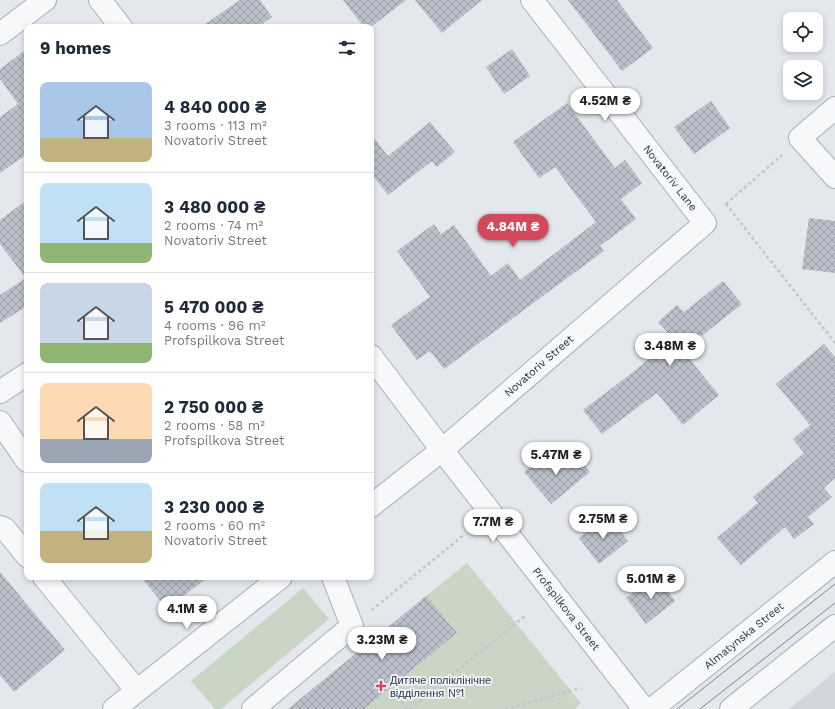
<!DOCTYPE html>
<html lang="en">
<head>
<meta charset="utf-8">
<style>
	:root { --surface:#fff; --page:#f6f6f7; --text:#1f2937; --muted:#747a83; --line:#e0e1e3; --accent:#d1495b }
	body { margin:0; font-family:"Work Sans",sans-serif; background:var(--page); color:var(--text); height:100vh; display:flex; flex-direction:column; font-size:15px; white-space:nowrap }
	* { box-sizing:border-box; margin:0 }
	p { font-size:13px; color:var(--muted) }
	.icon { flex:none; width:22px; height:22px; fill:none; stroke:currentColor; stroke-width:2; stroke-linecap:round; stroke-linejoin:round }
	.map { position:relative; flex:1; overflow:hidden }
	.side { position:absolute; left:24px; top:24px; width:350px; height:556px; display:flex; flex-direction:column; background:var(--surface); border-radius:8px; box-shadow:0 2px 6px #0003 }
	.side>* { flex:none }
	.controls { position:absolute; left:783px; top:12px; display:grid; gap:8px }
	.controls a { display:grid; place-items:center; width:40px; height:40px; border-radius:8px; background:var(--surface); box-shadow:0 2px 6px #0003; font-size:20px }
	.price { position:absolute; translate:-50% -34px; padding:0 9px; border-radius:14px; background:#fff; color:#222; font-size:13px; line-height:26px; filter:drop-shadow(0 1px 2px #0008) }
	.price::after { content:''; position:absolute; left:50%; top:24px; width:12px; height:9px; margin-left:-6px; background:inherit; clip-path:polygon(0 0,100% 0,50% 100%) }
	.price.on { background:var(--accent); color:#fff }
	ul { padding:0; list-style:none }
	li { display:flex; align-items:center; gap:12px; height:100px; padding:0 16px }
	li+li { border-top:1px solid var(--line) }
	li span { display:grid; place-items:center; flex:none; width:112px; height:80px; border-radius:8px; color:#555 }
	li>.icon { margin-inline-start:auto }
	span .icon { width:48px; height:48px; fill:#fffc; stroke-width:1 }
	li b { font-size:17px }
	h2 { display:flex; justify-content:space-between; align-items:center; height:48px; padding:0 16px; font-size:17px }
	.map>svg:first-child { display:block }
	.built { fill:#d2d6de }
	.green { fill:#c9d6c5 }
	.building { fill:url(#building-cross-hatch) }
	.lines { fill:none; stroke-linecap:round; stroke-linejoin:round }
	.minor-casing { stroke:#a9aeb7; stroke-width:24 }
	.path { stroke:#c2c5cb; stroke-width:2.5; stroke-dasharray:3 3; stroke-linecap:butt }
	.minor { stroke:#f7f8fa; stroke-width:22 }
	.tram { stroke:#7d8696; stroke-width:1 }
	.poi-dot { fill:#d1495b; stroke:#f4f6f9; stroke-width:1.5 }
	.labels { text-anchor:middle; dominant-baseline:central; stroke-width:3.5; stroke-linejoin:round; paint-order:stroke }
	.street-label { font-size:11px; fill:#2b3445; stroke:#f4f6f9 }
	.poi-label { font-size:11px; fill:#2b3445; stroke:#f4f6f9; text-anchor:start }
</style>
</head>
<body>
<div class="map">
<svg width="835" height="709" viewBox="0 0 835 709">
	<defs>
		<pattern id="building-cross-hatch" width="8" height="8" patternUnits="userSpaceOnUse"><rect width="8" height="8" fill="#bbc0ca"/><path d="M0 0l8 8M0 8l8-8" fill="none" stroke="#989da6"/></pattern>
	</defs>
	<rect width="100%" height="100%" fill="#e4e7ec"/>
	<polygon class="built" points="835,672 835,709 789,709"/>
	<g class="green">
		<polygon points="467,563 581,703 575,709 364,709 457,633 426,596"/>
		<polygon points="303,588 329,619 221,709 215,709 191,681"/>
	</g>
	<g class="building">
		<polygon points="240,0 260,0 272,17 258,27 201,27"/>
		<polygon points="343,0 406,0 371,27 364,27"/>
		<polygon points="415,0 482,0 442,33"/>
		<polygon points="568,0 617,0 653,48 622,71"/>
		<polygon points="27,49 27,154 0,173 0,117 18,104 0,79 0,69"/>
		<polygon points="512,49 530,76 504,94 486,67"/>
		<polygon points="711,101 730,128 694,154 674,127"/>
		<polygon points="567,103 615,168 625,160 642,183 621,199 636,219 600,246 604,251 444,369 430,351 417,360 391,325 430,297 397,251 434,224 441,234 454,225 491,276 508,263 520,280 596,222 555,167 539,178 513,142"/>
		<polygon points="430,122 455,152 437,167 432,161 388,195 371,173 371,134 388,156"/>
		<polygon points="27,200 27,306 0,323 0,295 26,278 0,244 0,220"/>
		<polygon points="809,218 835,221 835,273 802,269"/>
		<polygon points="723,281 742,304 684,350 675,341 719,395 683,425 657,393 602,434 583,410 628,376 674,339 658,322 677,305 684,312"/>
		<polygon points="824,344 835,357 835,478 824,488 832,497 808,517 814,524 794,539 785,527 741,565 717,538 758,503 753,497 804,453 793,439 810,425 776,384"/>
		<polygon points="550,450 564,466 577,456 590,472 551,504 524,472"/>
		<polygon points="608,516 628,541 599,564 579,538"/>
		<polygon points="0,572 65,650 14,692 0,675"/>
		<polygon points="656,576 675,601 646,624 626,598"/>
		<polygon points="141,577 208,577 167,609"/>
		<polygon points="426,596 457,633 364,709 288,709"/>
	</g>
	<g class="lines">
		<g class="minor-casing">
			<g id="minor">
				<polyline points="100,0 121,27"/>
				<polyline points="0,34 45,0"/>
				<polyline points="835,108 800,138 835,177"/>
				<polyline points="371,356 442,450 644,709"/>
				<polyline points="0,392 27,374"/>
				<polyline points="0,422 27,461"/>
				<polyline points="371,506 442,450 705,223 532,0"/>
				<polyline points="0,527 5,529 27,556"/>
				<polyline points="44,577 137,691"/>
				<polyline points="114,709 281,577"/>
				<polyline points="253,709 352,626 333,577"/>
				<polyline points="652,709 835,562"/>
				<polyline points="731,709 835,626"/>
			</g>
		</g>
		<g class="path">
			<polyline points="726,204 835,343"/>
			<polyline points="726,204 782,155"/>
			<polyline points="372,610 465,534"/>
			<polyline points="390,688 407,709"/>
			<polyline points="410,709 526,615"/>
			<polyline points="505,709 581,688"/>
		</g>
		<use href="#minor" class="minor"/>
		<g class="tram">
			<polyline points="677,709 835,584"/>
			<polyline points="700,709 835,603"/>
		</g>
	</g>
	<path class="poi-dot" d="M379 680h4v4h4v4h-4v4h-4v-4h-4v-4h4z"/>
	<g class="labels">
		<g class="street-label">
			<text transform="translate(670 178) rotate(52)">Novatoriv Lane</text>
			<text transform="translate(539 366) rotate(-41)">Novatoriv Street</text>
			<text transform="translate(566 609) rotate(52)">Profspilkova Street</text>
			<text transform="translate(744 636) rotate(-39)">Almatynska Street</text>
		</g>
		<g class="poi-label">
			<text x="390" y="680">Дитяче поліклінічне<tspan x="390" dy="13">відділення №1</tspan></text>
		</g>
	</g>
</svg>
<div class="controls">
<a><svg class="icon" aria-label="locate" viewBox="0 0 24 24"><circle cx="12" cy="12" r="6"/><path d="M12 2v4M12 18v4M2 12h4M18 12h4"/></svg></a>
<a><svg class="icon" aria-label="layers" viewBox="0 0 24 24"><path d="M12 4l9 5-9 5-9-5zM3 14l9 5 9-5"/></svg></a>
</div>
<b class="price" style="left:605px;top:122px">4.52M ₴</b>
<b class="price on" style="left:513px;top:248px">4.84M ₴</b>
<b class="price" style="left:670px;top:367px">3.48M ₴</b>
<b class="price" style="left:556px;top:476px">5.47M ₴</b>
<b class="price" style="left:603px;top:540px">2.75M ₴</b>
<b class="price" style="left:493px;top:543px">7.7M ₴</b>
<b class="price" style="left:651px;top:600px">5.01M ₴</b>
<b class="price" style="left:187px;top:630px">4.1M ₴</b>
<b class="price" style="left:382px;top:661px">3.23M ₴</b>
<section class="side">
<h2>9 homes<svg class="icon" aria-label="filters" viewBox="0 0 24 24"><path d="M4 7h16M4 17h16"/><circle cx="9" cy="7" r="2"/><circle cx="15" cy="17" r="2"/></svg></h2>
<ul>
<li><span style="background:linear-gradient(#a9c7e8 70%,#c2b280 0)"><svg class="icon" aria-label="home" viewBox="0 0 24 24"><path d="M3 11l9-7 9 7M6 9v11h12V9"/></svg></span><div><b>4 840 000 ₴</b><p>3 rooms · 113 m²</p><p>Novatoriv Street</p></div></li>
<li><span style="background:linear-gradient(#bfe0f5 75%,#8fb573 0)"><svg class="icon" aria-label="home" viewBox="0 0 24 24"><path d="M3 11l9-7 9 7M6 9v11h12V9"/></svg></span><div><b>3 480 000 ₴</b><p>2 rooms · 74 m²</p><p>Novatoriv Street</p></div></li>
<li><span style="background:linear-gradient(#c9d6e8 75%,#8fb573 0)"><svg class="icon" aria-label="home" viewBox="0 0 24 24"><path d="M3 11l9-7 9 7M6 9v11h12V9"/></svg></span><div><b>5 470 000 ₴</b><p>4 rooms · 96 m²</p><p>Profspilkova Street</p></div></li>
<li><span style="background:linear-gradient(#ffd9b3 70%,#9aa5b1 0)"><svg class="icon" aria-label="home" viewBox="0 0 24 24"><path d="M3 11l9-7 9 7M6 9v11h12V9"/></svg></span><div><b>2 750 000 ₴</b><p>2 rooms · 58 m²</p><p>Profspilkova Street</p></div></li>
<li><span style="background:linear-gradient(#bfe0f5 60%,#c2b280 0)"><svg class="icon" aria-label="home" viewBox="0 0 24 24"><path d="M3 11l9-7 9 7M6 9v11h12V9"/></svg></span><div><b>3 230 000 ₴</b><p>2 rooms · 60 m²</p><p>Novatoriv Street</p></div></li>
</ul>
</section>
</div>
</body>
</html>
